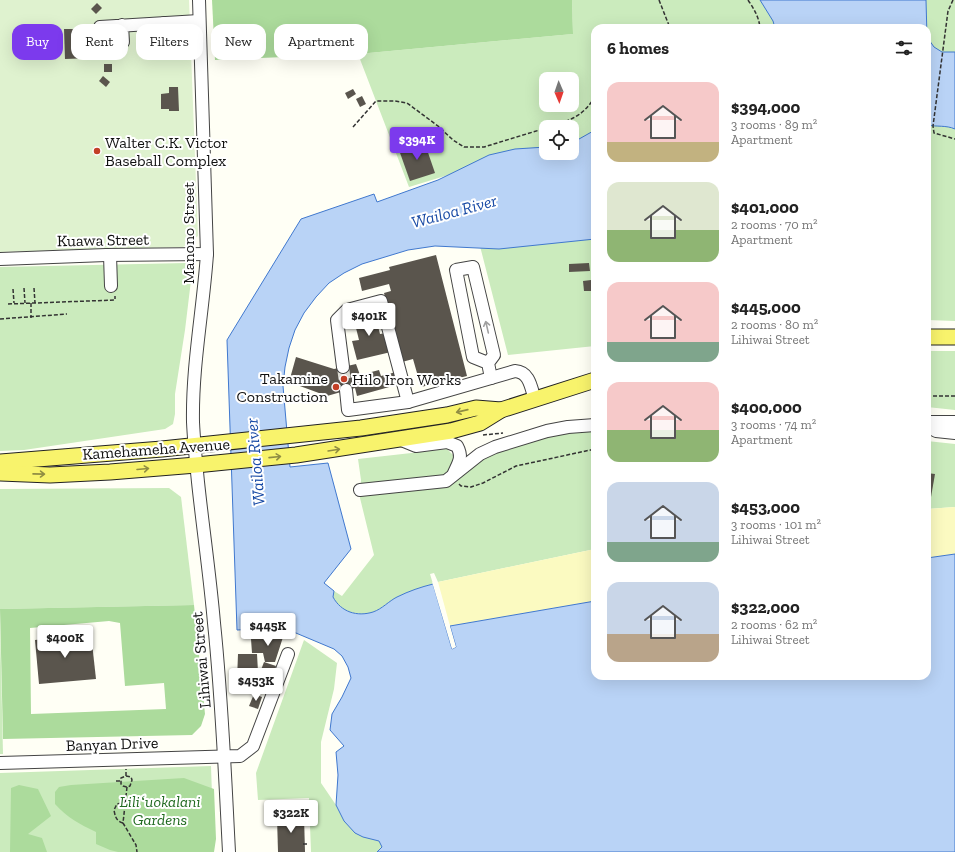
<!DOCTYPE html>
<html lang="en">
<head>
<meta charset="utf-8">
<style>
	:root { --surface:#fff; --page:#f2f2f2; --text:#222; --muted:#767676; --accent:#7c3aed }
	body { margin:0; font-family:"Zilla Slab",serif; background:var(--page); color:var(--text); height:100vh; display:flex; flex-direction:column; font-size:15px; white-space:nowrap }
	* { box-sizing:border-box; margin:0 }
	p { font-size:13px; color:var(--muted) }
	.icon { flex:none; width:22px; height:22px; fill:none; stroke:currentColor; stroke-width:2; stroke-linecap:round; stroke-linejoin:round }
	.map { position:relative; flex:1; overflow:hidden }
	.side { position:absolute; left:591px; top:24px; width:340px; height:656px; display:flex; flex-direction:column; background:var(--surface); border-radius:12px; box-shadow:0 4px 16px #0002 }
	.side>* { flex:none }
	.top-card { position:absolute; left:12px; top:24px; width:380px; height:36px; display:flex; gap:8px }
	.needle { width:26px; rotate:178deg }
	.buttons { position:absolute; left:539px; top:72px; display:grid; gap:8px }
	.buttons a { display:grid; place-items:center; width:40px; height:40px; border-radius:8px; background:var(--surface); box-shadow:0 4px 16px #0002; font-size:20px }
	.price { position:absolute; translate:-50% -34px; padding:0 9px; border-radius:4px; background:#fff; color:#222; font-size:13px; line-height:26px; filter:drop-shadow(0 1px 2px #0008) }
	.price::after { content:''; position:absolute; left:50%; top:24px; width:12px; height:9px; margin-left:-6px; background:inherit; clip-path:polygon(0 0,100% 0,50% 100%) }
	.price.selected { background:var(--accent); color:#fff }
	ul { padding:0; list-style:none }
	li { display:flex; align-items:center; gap:12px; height:100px; padding:0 16px }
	li span { display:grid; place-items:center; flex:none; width:112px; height:80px; border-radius:12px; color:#555 }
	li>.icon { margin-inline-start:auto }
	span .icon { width:48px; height:48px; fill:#fffc; stroke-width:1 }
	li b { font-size:17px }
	h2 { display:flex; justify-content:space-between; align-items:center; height:48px; padding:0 16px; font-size:17px }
	.pill { padding:0 14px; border-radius:12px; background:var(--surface); box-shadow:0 4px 16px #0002; font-size:14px; line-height:36px }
	.pill.selected { background:var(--accent); color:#fff }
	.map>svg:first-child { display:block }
	.green { fill:#cbebbd; fill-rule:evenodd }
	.forest { fill:#acdb9c; fill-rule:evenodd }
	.sand { fill:#fbfac1 }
	.pitch { fill:#dff2cf }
	.water { fill:#b9d3f6; stroke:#4078ce }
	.pier { fill:#fffff5 }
	.building { fill:#5a554d }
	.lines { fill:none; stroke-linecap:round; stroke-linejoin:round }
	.minor-tunnel { stroke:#dbdbd3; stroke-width:12; stroke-dasharray:12 6; stroke-linecap:butt }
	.minor-casing { stroke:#444; stroke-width:14 }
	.major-casing { stroke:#222; stroke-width:17 }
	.path { stroke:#333; stroke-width:1.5; stroke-dasharray:4 2; stroke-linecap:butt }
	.minor { stroke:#fff; stroke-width:12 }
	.major { stroke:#f8f36c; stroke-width:15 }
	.oneway { stroke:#a0a0a0 }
	.oneway2 { stroke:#908d43 }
	.poi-dot { fill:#c34027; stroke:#fff; stroke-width:1.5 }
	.labels { text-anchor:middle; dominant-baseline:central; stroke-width:4; stroke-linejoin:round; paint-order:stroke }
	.poi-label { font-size:16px; fill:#111; stroke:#fff; text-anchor:start }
	.street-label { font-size:16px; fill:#111; stroke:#fff }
	.park-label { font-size:16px; font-style:italic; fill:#206a20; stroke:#fff }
	.water-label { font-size:17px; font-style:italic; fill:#184aa5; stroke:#fff }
</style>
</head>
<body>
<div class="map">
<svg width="955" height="852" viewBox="0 0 955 852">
	<rect width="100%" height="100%" fill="#fffff5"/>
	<g class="green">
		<path d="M572,0H955V321L927,320V28H595V346L508,355L481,250L458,172L409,187L358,54L573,34ZM546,79H572V105H546ZM546,127H572V153H546Z"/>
		<polygon points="186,263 192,272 185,330 175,394 175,414 173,424 165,429 24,450 0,451 0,267"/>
		<polygon points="927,351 955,351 955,410 927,407"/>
		<path d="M595,430V549L438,582L434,573L430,574L433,584C421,587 409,591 397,597C389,601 382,609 373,612C357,617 341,612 333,597L334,591L342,596L374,555L360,498L361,480L358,459L447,449L452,454L454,458L473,464C481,459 489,454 498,451C528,439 563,432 595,430Z"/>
		<polygon points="927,441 955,444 955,507 927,509"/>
		<polygon points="169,488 181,497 194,605 0,609 0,489"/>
		<polygon points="0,623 3,754 0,754"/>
		<polygon points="304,640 337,663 334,689 321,742 321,783 336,805 344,821 363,837 379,841 382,846 377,852 311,852 309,798 258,800 256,773"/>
		<polygon points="211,766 214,852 0,852 0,773"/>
	</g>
	<g class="forest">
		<polygon points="212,0 572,0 573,34 358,54 215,60"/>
		<path d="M194,605L205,714L201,726L192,735L3,739L0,609ZM109,621L120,623L125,686L164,683L166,709L31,714L30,628Z"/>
		<path d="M184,778L214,789L216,839L214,852H118L110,850L96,844V832C79,824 68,818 55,804V792L59,787L71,785Z"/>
		<polygon points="19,785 38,789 51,816 28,834 42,838 47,852 10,852 11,788"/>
	</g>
	<g class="sand">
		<polygon points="955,507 955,554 927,558 927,509"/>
		<polygon points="595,549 595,601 450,626 438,582"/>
	</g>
	<polygon class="pitch" points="0,0 189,0 198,236 183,247 0,252"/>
	<g class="water">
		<path d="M760,0H926L927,37L934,47L942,52H955V129C946,125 937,127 927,125V28H775L773,21Z"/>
		<path d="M595,130V239L499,249L435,246L408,250L362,264L344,273L329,283L316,297L304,313L295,330L289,348L285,367L283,386L290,467L328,463L351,549L324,583L334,591L333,597C341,612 357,617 373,612C382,609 389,601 397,597C409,591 421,587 433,584L452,649L456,647L450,626L595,601V676H927V558L955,554V852H377L382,847L379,841L363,837L355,833L344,821L336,805L338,775L336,752L344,746L330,730L332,714L342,697L351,678L348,667L342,656L334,649L284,628L237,630L227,340L301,219L374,194L377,202L438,180L489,155L515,149L546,147V153H572V143Z"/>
	</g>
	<polygon class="pier" points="432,582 435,584 453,646 448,626 450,624 450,626 456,647 452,649"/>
	<g class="building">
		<polygon points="97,3 102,8 96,14 91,9"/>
		<polygon points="64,29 93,29 93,58 65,59"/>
		<rect x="104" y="64" width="8" height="8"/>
		<polygon points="103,76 110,82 106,87 99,81"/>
		<polygon points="169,87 178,87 179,111 169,111 169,109 161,109 161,94 169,93"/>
		<polygon points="353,89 356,94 348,99 345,93"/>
		<polygon points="362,96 366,104 360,107 356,99"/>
		<polygon points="424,141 435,173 410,181 399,150"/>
		<polygon points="436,255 467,376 421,387 413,359 402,362 384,293 391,291 389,284 362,291 359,278 390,270 389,267"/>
		<polygon points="589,263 590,271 569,272 569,264"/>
		<polygon points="591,280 591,291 584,291 583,281"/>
		<polygon points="374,311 380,334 386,333 391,352 357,360 352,341 359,340 353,316"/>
		<polygon points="296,357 334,369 356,364 360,375 379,370 381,376 396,372 400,384 357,396 355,388 327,396 289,382"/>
		<polygon points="927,473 935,474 931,497 927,496"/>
		<polygon points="91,634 96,679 39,684 35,640"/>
		<polygon points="284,634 275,662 265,662 263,653 252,653 251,639"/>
		<polygon points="238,654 257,654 258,672 252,680 252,685 235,687 234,680 237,680"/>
		<polygon points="264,662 276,666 268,688 256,683"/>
		<polygon points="254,694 262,697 258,709 249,706"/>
		<polygon points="304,816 305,852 278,852 277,817"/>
	</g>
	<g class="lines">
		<polyline class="minor-tunnel" points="343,367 346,390"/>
		<g class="minor-casing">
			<g id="minor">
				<path d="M199,0L207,254C203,311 192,366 193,422C194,443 196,462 198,482C203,529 210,576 214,623C222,699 225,776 229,852"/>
				<polyline points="164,23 165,46"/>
				<path d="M122,25L123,42L118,49C100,52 93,44 100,27C133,25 166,23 199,21"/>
				<polyline points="110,255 111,286"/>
				<polyline points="0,259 106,255 207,254"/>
				<polyline points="488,363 473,357 456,270 473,267 494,355 488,363 491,378"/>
				<polyline points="343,367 337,320 347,310 381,301 408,402"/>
				<path d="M346,390L348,410L408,402L515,371C530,372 531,388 535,400"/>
				<polyline points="927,422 955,422"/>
				<polyline points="927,426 936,431 955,433"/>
				<path d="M399,439L416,446L447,442L457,446C463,457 459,462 454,473"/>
				<polyline points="360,490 446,481 480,454 495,447 547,431 568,427 595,425"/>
				<polyline points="0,763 240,756 253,746 288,654"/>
			</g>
		</g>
		<g class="major-casing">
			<g id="major">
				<polyline points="927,337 955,337"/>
				<polyline points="0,462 162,449 361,428 447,415 476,408 501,410"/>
				<polyline points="0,473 50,475 110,472 196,465 296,455 451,431 480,423 501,410 595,380"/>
			</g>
		</g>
		<g class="path">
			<polyline points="659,0 670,28"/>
			<path d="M748,0C754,9 759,17 760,28"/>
			<polyline points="953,0 948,11 933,126 934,133 955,139"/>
			<polyline points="353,127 376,101 395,101 407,103 438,126 453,140 464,147 484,147 546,128"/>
			<path d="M548,127C571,120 582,117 595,97"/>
			<polyline points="24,288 25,303"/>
			<polyline points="34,288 35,303"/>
			<polyline points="13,289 14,303"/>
			<polyline points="31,303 31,318"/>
			<polyline points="8,304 115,300 115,296"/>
			<polyline points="0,319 67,314"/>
			<polyline points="927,396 955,396"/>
			<polyline points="483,435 503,433"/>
			<polyline points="459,484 461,486 471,487 483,483 516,466 595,449"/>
			<polyline points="126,776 131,777 132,780 130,786 127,787 123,786 121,784 121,778 126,776 126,769"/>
			<polyline points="116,781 121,781"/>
			<polyline points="127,787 123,823 136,845 137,852"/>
			<path d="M123,823C116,821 115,816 114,810L117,804L125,802"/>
			<polyline points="303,844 309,844"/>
		</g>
		<use href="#minor" class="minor"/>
		<use href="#major" class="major"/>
	</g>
	<defs><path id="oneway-shaft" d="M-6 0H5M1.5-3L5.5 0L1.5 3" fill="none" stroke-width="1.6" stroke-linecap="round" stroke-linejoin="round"/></defs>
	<use class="oneway" href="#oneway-shaft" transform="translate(487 327) rotate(-103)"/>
	<g class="oneway2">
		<use href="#oneway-shaft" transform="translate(462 411) rotate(167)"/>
		<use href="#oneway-shaft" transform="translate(334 450) rotate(-9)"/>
		<use href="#oneway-shaft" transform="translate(275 457) rotate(-6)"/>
		<use href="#oneway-shaft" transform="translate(143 469) rotate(-5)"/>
		<use href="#oneway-shaft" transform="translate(39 474) rotate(1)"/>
	</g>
	<g class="poi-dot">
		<circle cx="97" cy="151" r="4"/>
		<circle cx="344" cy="379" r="4"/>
		<circle cx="336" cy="387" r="4"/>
	</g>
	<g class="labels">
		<g class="poi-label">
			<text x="105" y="142">Walter C.K. Victor<tspan x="105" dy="18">Baseball Complex</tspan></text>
			<text x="328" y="378" text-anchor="end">Takamine<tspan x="328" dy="18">Construction</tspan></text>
			<text x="352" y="379">Hilo Iron Works</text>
		</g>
		<g class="street-label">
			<text transform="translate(188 233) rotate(-90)">Manono Street</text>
			<text transform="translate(103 240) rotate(-1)">Kuawa Street</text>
			<text transform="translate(156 449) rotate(-4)">Kamehameha Avenue</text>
			<text transform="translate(201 660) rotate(-95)">Lihiwai Street</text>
			<text transform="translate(112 744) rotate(-2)">Banyan Drive</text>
		</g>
		<g class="park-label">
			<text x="160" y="801">Liliʻuokalani<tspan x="160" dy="18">Gardens</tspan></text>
		</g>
		<g class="water-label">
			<text transform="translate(454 211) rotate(-15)">Wailoa River</text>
			<text transform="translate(255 462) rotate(-95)">Wailoa River</text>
		</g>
	</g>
</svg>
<div class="buttons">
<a><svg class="needle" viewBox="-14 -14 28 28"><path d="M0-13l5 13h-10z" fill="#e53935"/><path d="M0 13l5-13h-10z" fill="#767676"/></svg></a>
<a><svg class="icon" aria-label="locate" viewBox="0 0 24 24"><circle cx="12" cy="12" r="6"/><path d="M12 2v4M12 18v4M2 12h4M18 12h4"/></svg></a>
</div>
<b class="price selected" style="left:417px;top:161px">$394K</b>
<b class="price" style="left:369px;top:337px">$401K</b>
<b class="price" style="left:268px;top:647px">$445K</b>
<b class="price" style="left:65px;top:659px">$400K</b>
<b class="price" style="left:256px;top:702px">$453K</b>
<b class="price" style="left:291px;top:834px">$322K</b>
<div class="top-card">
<a class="pill selected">Buy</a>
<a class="pill">Rent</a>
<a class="pill">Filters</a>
<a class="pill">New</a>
<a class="pill">Apartment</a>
</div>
<section class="side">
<h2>6 homes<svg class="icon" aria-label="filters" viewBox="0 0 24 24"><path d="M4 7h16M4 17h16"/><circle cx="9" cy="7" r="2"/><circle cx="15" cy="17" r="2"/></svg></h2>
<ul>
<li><span style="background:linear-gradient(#f6c9c9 75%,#c2b280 0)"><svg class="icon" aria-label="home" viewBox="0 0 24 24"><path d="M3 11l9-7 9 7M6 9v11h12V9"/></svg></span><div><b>$394,000</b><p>3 rooms · 89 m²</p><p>Apartment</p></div></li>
<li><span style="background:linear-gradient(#dfe7d0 60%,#8fb573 0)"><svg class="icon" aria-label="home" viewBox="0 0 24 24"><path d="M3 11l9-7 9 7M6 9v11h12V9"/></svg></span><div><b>$401,000</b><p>2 rooms · 70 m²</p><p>Apartment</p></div></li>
<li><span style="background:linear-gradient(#f6c9c9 75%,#7fa58c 0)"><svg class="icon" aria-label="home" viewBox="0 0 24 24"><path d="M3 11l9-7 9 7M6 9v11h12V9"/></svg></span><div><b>$445,000</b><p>2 rooms · 80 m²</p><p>Lihiwai Street</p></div></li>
<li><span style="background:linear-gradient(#f6c9c9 60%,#8fb573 0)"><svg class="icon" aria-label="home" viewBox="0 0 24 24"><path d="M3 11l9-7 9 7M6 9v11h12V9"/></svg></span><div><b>$400,000</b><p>3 rooms · 74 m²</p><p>Apartment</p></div></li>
<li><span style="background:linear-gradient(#c9d6e8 75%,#7fa58c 0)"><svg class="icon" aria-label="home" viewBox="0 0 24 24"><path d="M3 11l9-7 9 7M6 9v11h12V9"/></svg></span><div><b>$453,000</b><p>3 rooms · 101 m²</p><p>Lihiwai Street</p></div></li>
<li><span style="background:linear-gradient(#c9d6e8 65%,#b9a48a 0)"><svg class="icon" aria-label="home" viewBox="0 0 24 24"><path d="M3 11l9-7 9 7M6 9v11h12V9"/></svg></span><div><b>$322,000</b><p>2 rooms · 62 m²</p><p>Lihiwai Street</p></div></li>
</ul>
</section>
</div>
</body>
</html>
